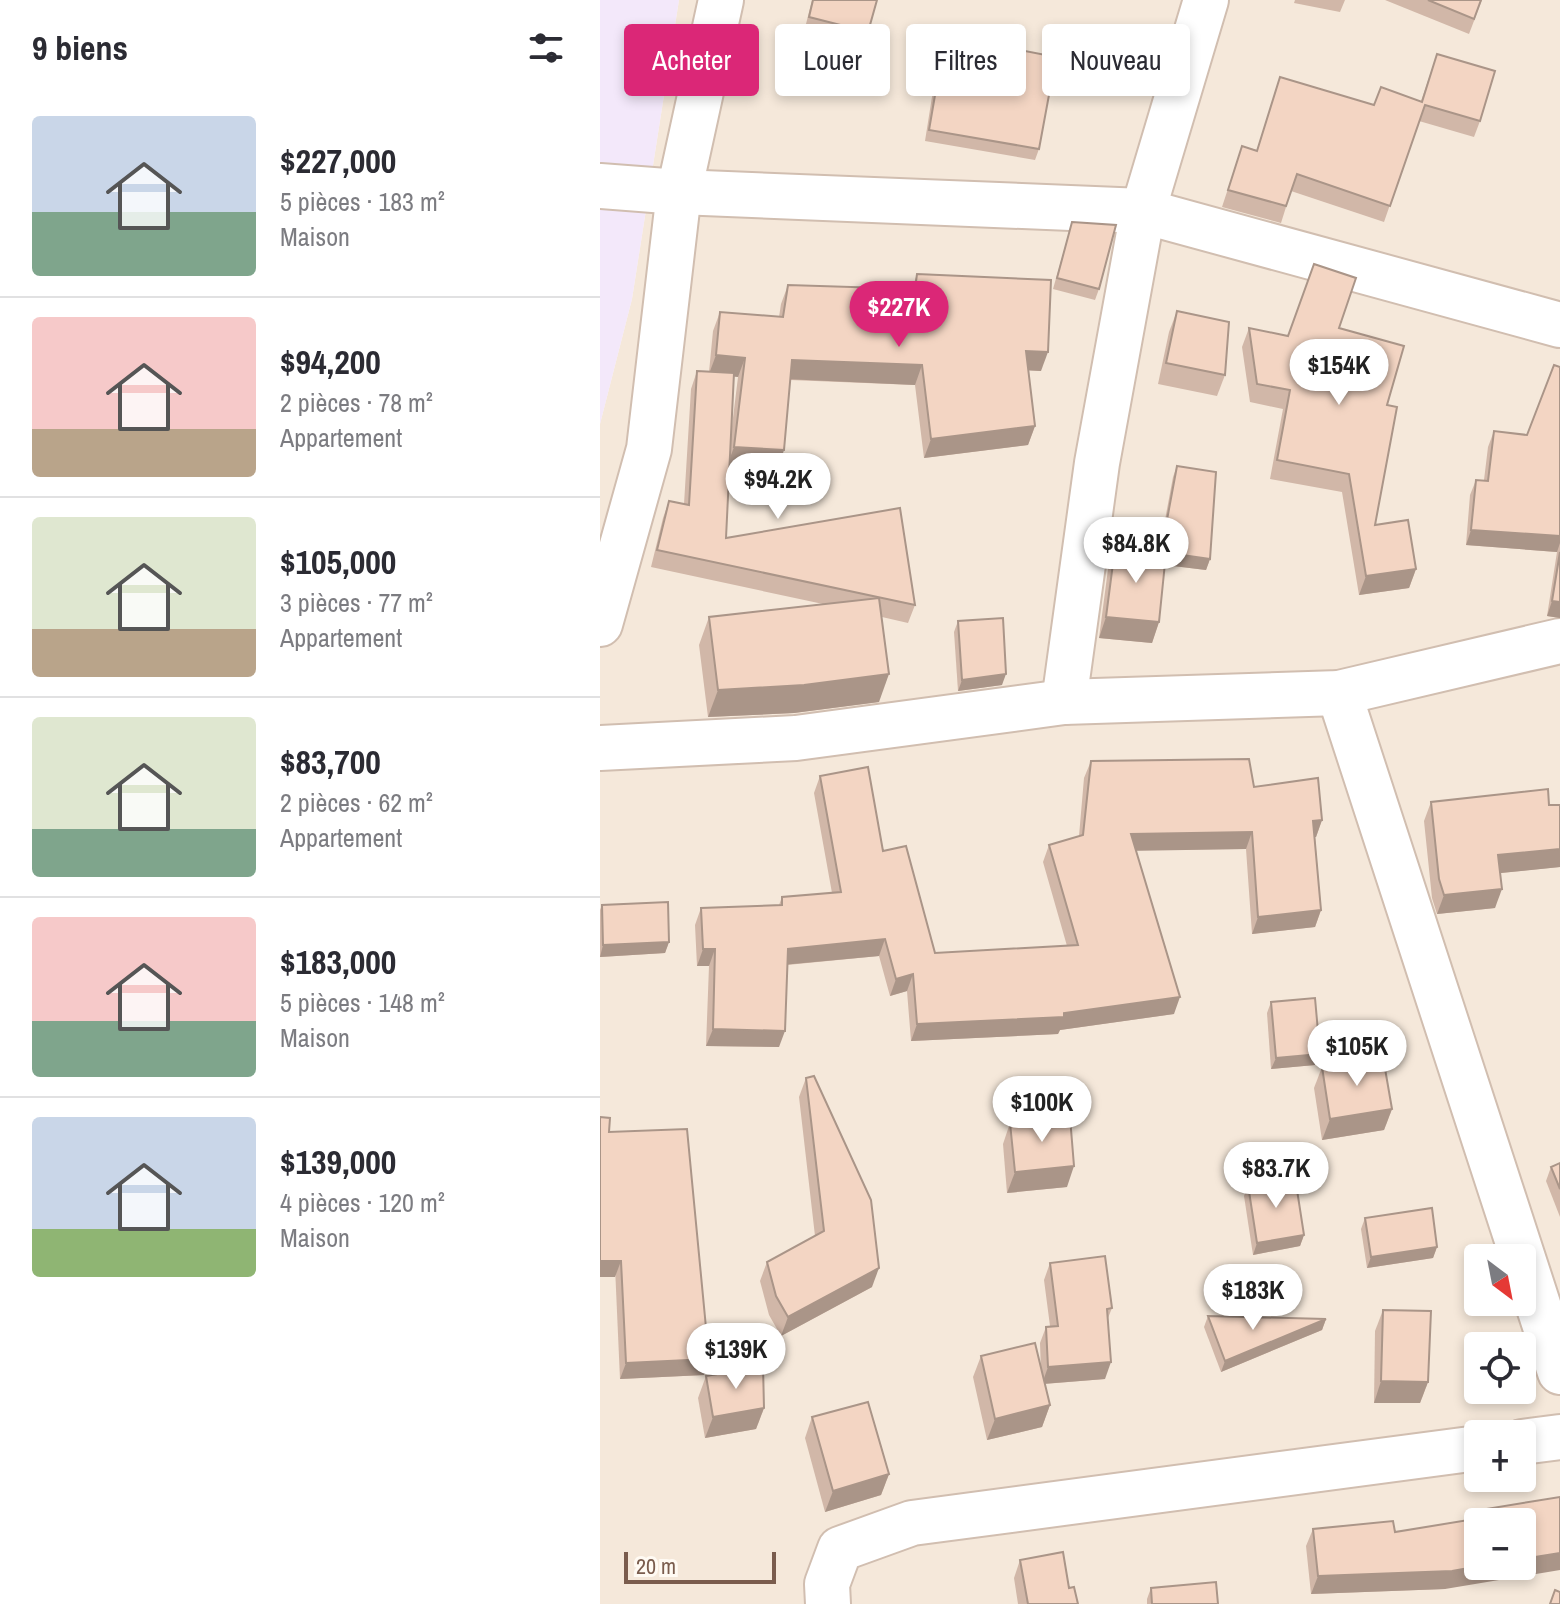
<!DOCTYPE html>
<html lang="fr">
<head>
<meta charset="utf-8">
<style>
	:root { --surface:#fff; --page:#f7f7f7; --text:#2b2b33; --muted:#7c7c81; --line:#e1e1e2; --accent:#db2777 }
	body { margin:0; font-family:"Archivo Narrow",sans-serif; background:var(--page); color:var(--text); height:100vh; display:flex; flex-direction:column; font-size:30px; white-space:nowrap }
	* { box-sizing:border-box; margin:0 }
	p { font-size:26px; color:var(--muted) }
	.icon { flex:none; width:44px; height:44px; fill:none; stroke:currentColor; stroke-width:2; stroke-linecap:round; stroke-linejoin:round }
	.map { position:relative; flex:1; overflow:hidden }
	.details { display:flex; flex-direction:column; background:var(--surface); width:600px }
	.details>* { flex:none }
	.guide { position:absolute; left:24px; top:24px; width:760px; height:72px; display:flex; gap:16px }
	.needle { width:52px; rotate:148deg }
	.tools { position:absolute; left:864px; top:1244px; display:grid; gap:16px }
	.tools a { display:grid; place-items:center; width:72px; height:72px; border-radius:8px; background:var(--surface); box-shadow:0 4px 12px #0003; font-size:40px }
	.scale { position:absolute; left:24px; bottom:20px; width:152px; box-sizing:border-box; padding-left:8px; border:4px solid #7a5c4d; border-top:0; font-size:22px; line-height:28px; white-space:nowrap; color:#7a5c4d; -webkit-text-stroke:6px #fffaf3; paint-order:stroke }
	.price { position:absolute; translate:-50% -68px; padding:0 18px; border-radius:28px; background:#fff; color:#222; font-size:26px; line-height:52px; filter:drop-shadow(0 2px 4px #0008) }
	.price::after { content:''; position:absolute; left:50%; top:48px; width:24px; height:18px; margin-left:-12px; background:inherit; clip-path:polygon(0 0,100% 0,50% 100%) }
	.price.active { background:var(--accent); color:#fff }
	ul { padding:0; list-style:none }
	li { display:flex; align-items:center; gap:24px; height:200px; padding:0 32px }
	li+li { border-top:2px solid var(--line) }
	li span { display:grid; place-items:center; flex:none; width:224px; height:160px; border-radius:8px; color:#555 }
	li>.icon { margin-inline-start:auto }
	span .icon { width:96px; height:96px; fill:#fffc; stroke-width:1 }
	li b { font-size:34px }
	h2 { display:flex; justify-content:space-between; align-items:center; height:96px; padding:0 32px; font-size:34px }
	.chip { padding:0 28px; border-radius:8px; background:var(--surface); box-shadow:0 4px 12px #0003; font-size:28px; line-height:72px }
	.chip.active { background:var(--accent); color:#fff }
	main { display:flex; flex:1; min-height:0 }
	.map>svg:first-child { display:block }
	.residential { fill:#f5e8da; fill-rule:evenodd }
	.education { fill:#f3e8fa }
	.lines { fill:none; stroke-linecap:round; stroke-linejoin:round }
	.minor-casing { stroke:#d1beb0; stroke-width:48 }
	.minor { stroke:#fff; stroke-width:44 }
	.wall { fill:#d1b7a8; fill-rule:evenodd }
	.shaded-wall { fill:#aa9588 }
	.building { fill:#f3d5c3; stroke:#aa9588; stroke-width:2 }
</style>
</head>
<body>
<main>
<section class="details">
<h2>9 biens<svg class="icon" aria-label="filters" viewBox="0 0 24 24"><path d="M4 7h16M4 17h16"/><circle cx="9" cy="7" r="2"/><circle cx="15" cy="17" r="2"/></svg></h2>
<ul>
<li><span style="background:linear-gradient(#c9d6e8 60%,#7fa58c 0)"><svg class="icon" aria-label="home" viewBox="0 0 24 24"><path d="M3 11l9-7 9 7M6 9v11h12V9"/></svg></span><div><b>$227,000</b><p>5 pièces · 183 m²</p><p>Maison</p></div></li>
<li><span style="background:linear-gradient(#f6c9c9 70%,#b9a48a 0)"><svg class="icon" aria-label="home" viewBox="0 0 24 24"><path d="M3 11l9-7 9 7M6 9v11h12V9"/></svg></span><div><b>$94,200</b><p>2 pièces · 78 m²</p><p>Appartement</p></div></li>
<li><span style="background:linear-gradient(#dfe7d0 70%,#b9a48a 0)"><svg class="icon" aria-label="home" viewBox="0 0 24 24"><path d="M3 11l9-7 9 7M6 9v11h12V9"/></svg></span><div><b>$105,000</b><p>3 pièces · 77 m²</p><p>Appartement</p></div></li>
<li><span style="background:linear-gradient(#dfe7d0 70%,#7fa58c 0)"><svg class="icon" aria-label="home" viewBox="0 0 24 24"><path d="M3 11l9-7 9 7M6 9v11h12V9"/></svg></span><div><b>$83,700</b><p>2 pièces · 62 m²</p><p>Appartement</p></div></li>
<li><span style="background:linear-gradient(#f6c9c9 65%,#7fa58c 0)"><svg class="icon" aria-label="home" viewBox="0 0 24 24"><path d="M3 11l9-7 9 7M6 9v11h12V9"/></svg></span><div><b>$183,000</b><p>5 pièces · 148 m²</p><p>Maison</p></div></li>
<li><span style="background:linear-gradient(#c9d6e8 70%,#8fb573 0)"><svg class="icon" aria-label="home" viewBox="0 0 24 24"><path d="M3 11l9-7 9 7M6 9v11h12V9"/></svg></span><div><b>$139,000</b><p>4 pièces · 120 m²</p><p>Maison</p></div></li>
</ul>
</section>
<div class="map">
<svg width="960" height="1604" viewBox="0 0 960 1604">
	<rect width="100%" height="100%" fill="#fdf6ec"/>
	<path class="residential" d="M79,0H960V1604H0V424L32,299ZM878,1258H922V1302H878ZM878,1346H922V1390H878ZM878,1434H922V1478H878ZM878,1522H922V1566H878Z"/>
	<polygon class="education" points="0,0 79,0 32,299 0,424"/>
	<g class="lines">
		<g class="minor-casing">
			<g id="minor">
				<polyline points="0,186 79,192 543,211 960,325"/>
				<polyline points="0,624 49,449 79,192 121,0"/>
				<polyline points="739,693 960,1372"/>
				<polyline points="464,702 497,463 543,211 606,0"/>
				<polyline points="0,748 196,738 464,702 739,693 960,641"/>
				<polyline points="922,1442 960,1437"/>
				<polyline points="228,1604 227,1584 240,1549 312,1523 878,1448"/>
			</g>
		</g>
		<use href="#minor" class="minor"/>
	</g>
	<g class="wall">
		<polygon points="212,0 277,0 264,44 205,28"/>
		<polygon points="695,0 745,0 740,12 694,3"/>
		<polygon points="785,0 882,0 869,34"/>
		<polygon points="415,49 439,149 435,160 325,141 334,84 339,72 407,83 411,60"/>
		<polygon points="837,54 880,121 874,137 819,121 784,222 691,191 681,223 622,207 642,146 657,150 680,77 774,105 821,101"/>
		<polygon points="472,222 499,289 495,300 453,289"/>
		<path d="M317,274L441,371L428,370L435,426L428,445L324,458L315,385L190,380L178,469L130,466L126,538L315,605L308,623L282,617L279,702L194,713L108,717L99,645L109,617L223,604L51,567L63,518L69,501L84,504L91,389L97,371L109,372L113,331L120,312L179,317L181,304L188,285L312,289ZM134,376L138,377L132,426Z"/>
		<polygon points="577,311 625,375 617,396 558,384 569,332"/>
		<polygon points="649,328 688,336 739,328 787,405 775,525 816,569 809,588 759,595 742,492 670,479 683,409 650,402 642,347"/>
		<polygon points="960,367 960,618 947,616 957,552 866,545 870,495 876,480 884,480 888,447 894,431 927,435"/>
		<polygon points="577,466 610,559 606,570 565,565 559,622 552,643 499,638 508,569 515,548 559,552 573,477"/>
		<polygon points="358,621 402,685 358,691 354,632"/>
		<polygon points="491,761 654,787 722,820 716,837 715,837 721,910 715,927 652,934 646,849 536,850 574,1014 460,1030 458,1034 311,1041 307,991 290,996 279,956 187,965 179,1047 106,1046 109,966 97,966 95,925 101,908 179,905 182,897 232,893 214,793 220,776 283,851 335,953 467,946 443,862 449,845 479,836 484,778"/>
		<polygon points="831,802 960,805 960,867 900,873 895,908 837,914 832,898 824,821"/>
		<polygon points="2,905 69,942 65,953 0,957 0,910"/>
		<polygon points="671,1002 720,1054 715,1065 671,1069 667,1013"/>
		<polygon points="722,1067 792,1109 784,1130 722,1140 714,1088"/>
		<polygon points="206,1078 272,1287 181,1336 169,1315 160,1281 167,1262 215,1236 199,1097"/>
		<polygon points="410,1123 467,1187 407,1193 403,1144"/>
		<polygon points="9,1132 109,1359 104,1375 20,1379"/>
		<polygon points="960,1163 960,1217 946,1181 951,1167"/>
		<polygon points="648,1185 704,1235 700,1246 653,1255 644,1196"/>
		<polygon points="765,1218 837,1247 833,1258 767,1268 761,1229"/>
		<polygon points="450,1263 512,1308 508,1318 505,1379 444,1384 450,1405 442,1427 387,1440 373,1377 381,1356 441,1371 440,1343 446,1327 450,1326 444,1280"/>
		<polygon points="783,1310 828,1382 820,1403 774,1403 775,1331"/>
		<polygon points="608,1316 726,1319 722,1330 621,1372 604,1327"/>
		<polygon points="106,1376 164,1408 156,1429 105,1438 98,1398"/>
		<polygon points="212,1417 289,1474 281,1495 225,1512 205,1438"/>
		<polygon points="960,1497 845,1589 711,1594 706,1546 713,1529 795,1532 877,1519 880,1510"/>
		<polygon points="420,1560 469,1588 478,1604 418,1604 414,1578"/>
		<polygon points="551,1588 618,1604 547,1604 547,1599"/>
	</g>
	<g class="shaded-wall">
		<polygon points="426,351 448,352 441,371 419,370"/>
		<polygon points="116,355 145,358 138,377 109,374"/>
		<polygon points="192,360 322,365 315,385 185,379"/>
		<polygon points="435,426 428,445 324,458 331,439"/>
		<polygon points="134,447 184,450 178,469 127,466"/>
		<polygon points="871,530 960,536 960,543 957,552 866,545"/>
		<polygon points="561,552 610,559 606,570 557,564"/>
		<polygon points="816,569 809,588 759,595 766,576"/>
		<polygon points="952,601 960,602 960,618 947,616"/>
		<polygon points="506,617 559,622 552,643 499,638"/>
		<polygon points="289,674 279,702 194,713 108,717 118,690"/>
		<polygon points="406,674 402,685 358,691 362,680"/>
		<polygon points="722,820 716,837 707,838 713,821"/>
		<polygon points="652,832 646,849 525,851 531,834"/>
		<polygon points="960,849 960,867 891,874 898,855"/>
		<polygon points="902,889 895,908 837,914 844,895"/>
		<polygon points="721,910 715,927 652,934 658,917"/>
		<polygon points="285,939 279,956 182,965 188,949"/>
		<polygon points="69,942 65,953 0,957 3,945"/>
		<polygon points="103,949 115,949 109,966 97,966"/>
		<polygon points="313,974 307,991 290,996 296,979"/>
		<polygon points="580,997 574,1014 460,1030 458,1034 311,1041 317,1024 464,1013"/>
		<polygon points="113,1029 185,1031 179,1047 106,1046"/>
		<polygon points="720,1054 715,1065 671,1069 676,1058"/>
		<polygon points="792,1109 784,1130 722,1140 730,1119"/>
		<polygon points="474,1166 467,1187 407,1193 415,1172"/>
		<polygon points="704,1235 700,1246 653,1255 657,1243"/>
		<polygon points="837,1247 833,1258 767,1268 771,1257"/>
		<polygon points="0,1261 21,1261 15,1277 0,1277"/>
		<polygon points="279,1268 272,1287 181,1336 188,1317"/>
		<polygon points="726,1319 722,1330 621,1372 625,1361"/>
		<polygon points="109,1359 104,1375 20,1379 26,1363"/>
		<polygon points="511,1362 505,1379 442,1384 448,1367"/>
		<polygon points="781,1381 828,1382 820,1403 774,1403"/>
		<polygon points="450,1405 442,1427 387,1440 395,1419"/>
		<polygon points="164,1408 156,1429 105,1438 113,1417"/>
		<polygon points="289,1474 281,1495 225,1512 233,1491"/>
		<polygon points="960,1553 960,1570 845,1589 711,1594 718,1576 880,1566 922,1566 922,1559"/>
	</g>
	<g class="building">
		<polygon points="213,0 277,0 268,32 209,17"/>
		<polygon points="828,0 881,0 874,19"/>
		<polygon points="415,49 456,57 439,149 329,130 339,72 409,84"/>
		<polygon points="837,54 895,71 880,121 825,105 790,206 697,174 686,206 628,190 642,146 657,151 680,77 774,105 781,87 822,102"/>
		<polygon points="472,222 516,225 499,289 457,278"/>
		<polygon points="714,264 756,278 739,328 804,346 787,405 797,407 775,525 808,520 816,569 766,576 749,474 677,460 690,390 657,384 649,328 688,336"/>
		<polygon points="317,274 451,280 448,352 426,351 435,426 331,439 322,365 192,360 184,450 134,447 145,358 116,355 120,312 183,317 188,285 315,289"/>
		<polygon points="577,311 629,322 625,375 566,363"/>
		<polygon points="954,365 960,367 960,536 871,530 876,480 888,481 894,431 927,435"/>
		<polygon points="97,371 134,373 126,538 300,508 315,605 57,550 69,501 89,505"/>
		<polygon points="577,466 616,472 610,559 561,552"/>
		<polygon points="515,548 566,553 559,622 506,617"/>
		<polygon points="960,552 960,602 952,601"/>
		<polygon points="279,598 289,674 204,685 118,690 109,617"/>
		<polygon points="403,618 406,674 362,680 358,621"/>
		<polygon points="649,759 654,787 718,778 722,820 713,821 721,910 658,917 652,832 531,834 580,997 464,1013 464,1017 317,1024 313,974 296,979 285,939 188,949 185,1031 113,1029 115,949 103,949 101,908 182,905 182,897 241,892 220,776 268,767 283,851 306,846 335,953 478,945 449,845 483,835 491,761"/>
		<polygon points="948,789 949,805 960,805 960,849 898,855 902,889 844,895 839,879 831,802"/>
		<polygon points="68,902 69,942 3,945 2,905"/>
		<polygon points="715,998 720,1054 676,1058 671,1002"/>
		<polygon points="783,1057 792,1109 730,1119 722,1067"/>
		<polygon points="214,1076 271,1200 279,1268 188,1317 176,1296 167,1262 224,1231 206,1078"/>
		<polygon points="0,1117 10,1118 9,1132 87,1129 109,1359 26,1363 21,1261 0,1261"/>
		<polygon points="470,1117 474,1166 415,1172 410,1123"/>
		<polygon points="960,1163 960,1189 951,1167"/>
		<polygon points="695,1177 704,1235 657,1243 648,1185"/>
		<polygon points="832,1208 837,1247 771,1257 765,1218"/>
		<polygon points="505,1256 512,1308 507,1309 511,1362 448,1367 446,1327 458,1326 450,1263"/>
		<polygon points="783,1310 831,1311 828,1382 781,1381"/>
		<polygon points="608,1316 726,1319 625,1361"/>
		<polygon points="435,1343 450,1405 395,1419 381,1356"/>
		<polygon points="163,1366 164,1408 113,1417 106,1376"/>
		<polygon points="268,1402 289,1474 233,1491 212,1417"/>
		<polygon points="960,1497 960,1553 922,1559 922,1522 878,1522 878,1566 880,1566 852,1571 718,1576 713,1529 793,1521 795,1532 881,1518 880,1510"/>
		<polygon points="463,1552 469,1588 474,1587 478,1604 428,1604 420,1560"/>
		<polygon points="616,1582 618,1604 552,1604 551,1588"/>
		<polygon points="955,1590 960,1592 960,1604 950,1604"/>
	</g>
</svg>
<div class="tools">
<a><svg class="needle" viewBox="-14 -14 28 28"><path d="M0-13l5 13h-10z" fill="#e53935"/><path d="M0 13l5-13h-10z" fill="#7c7c81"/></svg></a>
<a><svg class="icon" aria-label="locate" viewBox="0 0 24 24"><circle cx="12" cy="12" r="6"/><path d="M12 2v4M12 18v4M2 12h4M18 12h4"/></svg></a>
<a>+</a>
<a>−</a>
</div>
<div class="scale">20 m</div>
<b class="price active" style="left:299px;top:349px">$227K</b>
<b class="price" style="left:739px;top:407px">$154K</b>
<b class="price" style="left:178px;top:521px">$94.2K</b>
<b class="price" style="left:536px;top:585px">$84.8K</b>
<b class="price" style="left:757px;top:1088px">$105K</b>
<b class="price" style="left:442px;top:1144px">$100K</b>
<b class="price" style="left:676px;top:1210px">$83.7K</b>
<b class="price" style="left:653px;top:1332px">$183K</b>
<b class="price" style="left:136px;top:1391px">$139K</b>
<div class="guide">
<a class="chip active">Acheter</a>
<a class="chip">Louer</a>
<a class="chip">Filtres</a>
<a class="chip">Nouveau</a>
</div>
</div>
</main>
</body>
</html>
